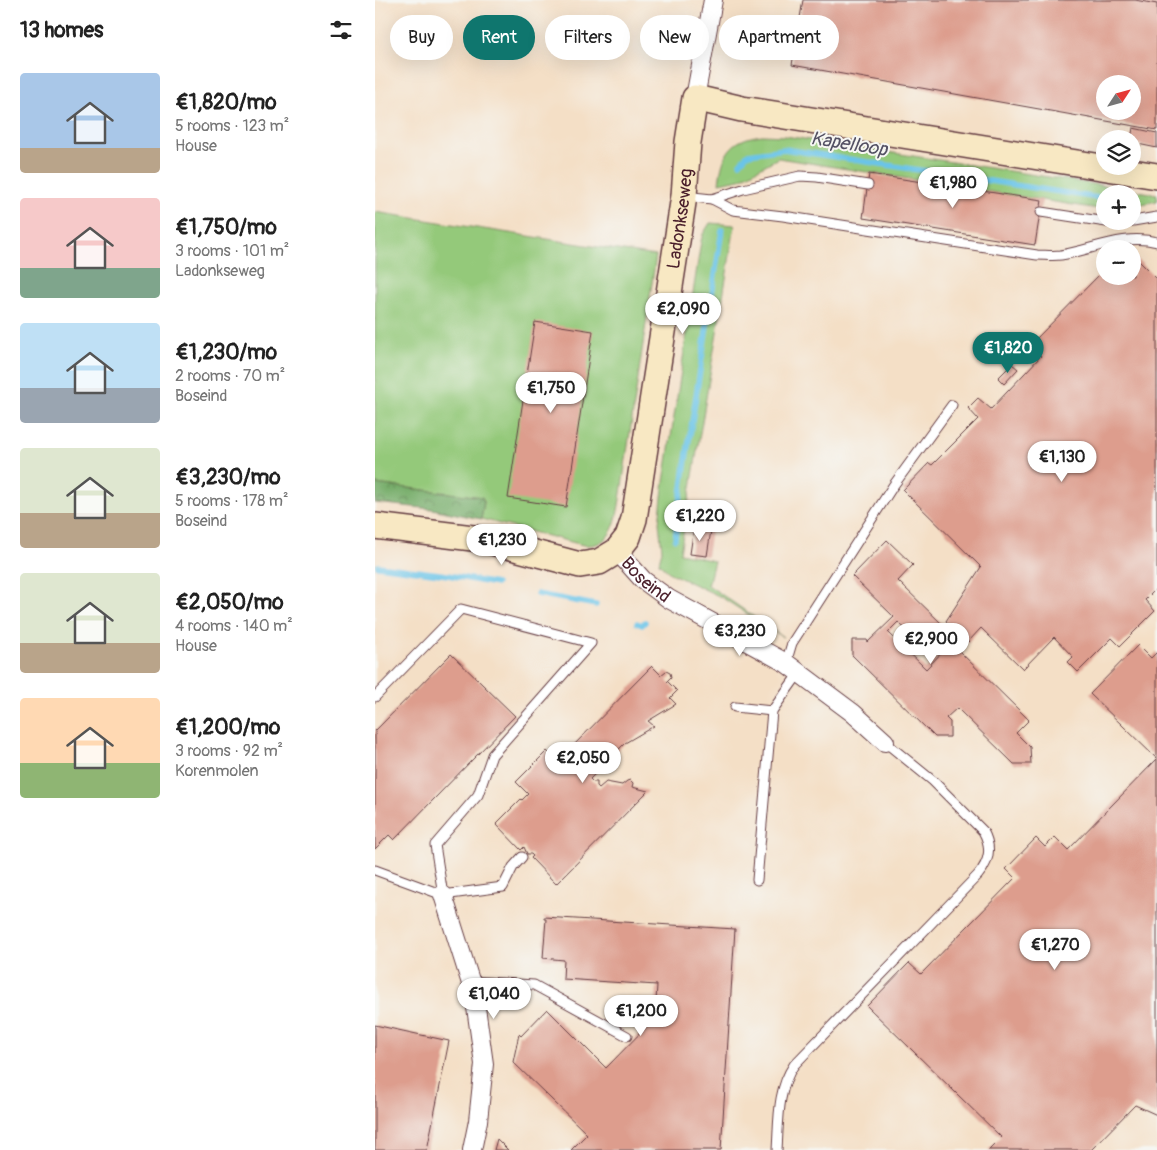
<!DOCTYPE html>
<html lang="en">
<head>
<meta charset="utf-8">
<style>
	:root { --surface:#fff; --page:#f2f2f2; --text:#222; --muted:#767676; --accent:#0f766e }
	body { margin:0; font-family:Pangolin,sans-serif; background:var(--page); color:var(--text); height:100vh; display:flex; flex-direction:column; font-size:19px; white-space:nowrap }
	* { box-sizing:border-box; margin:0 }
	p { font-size:16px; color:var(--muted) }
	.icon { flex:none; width:28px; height:28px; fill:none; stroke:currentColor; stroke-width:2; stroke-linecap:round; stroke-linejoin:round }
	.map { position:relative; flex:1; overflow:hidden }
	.side { display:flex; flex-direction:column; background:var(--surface); width:375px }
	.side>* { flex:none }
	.guide { position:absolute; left:15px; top:15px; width:475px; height:45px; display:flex; gap:10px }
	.needle { width:32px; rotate:54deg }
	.buttons { position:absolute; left:721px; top:75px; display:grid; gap:10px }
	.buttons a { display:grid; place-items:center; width:45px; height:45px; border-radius:50%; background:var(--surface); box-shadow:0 5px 20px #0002; font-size:25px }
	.price { position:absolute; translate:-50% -42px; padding:0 11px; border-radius:18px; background:#fff; color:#222; font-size:16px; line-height:32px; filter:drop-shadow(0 1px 2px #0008) }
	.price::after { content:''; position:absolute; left:50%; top:30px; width:15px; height:11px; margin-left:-8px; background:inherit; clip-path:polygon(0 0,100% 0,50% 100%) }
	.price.selected { background:var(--accent); color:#fff }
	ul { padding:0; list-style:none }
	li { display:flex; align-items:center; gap:15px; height:125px; padding:0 20px }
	li span { display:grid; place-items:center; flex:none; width:140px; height:100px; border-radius:5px; color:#555 }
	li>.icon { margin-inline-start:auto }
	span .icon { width:60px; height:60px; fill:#fffc; stroke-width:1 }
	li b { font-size:21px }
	h2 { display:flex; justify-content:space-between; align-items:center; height:60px; padding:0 20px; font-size:21px }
	.chip { padding:0 18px; border-radius:22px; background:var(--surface); box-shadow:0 5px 20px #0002; font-size:18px; line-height:45px }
	.chip.selected { background:var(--accent); color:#fff }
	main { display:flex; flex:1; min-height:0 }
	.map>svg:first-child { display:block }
	.grass { fill:#94c97a; stroke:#6f7452 }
	.forest { fill:url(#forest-crowns); stroke:#60664a }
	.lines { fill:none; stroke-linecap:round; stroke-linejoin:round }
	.stream { stroke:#6ac4e8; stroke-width:5.5 }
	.building { fill:#dd9d8d; fill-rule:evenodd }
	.lane-casing { stroke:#643c42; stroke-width:11 }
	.street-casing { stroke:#643c42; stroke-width:20 }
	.secondary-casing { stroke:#643c42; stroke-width:28 }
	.lane { stroke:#fff; stroke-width:9 }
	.street { stroke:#fff; stroke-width:18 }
	.secondary { stroke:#f8e8c3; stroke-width:25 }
	.labels { text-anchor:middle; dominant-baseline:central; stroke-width:4; stroke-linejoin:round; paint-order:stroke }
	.street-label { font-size:18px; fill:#4a1f2b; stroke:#f6f6f2 }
	.water-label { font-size:19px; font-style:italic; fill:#545164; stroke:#f6f6f2 }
</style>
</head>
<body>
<main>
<section class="side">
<h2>13 homes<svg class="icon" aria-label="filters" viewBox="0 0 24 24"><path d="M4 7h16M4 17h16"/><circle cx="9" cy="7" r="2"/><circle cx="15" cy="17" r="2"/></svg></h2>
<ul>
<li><span style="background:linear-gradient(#a9c7e8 75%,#b9a48a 0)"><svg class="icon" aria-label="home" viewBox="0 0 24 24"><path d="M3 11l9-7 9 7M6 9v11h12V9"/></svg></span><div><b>€1,820/mo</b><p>5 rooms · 123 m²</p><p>House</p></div></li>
<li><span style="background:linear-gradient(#f6c9c9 70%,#7fa58c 0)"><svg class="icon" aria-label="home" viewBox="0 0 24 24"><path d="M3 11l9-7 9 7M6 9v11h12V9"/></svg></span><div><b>€1,750/mo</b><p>3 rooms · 101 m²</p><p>Ladonkseweg</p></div></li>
<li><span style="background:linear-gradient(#bfe0f5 65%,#9aa5b1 0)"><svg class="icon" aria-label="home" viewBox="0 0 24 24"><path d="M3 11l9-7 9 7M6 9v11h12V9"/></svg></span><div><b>€1,230/mo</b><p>2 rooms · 70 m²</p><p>Boseind</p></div></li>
<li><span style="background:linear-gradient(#dfe7d0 65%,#b9a48a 0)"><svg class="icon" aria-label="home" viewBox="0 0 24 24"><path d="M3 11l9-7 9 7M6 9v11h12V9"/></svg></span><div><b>€3,230/mo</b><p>5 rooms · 178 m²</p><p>Boseind</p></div></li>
<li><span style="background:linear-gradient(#dfe7d0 70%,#b9a48a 0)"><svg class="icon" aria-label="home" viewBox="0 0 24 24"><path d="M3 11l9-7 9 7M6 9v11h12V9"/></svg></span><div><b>€2,050/mo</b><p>4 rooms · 140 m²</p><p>House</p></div></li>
<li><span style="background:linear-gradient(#ffd9b3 65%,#8fb573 0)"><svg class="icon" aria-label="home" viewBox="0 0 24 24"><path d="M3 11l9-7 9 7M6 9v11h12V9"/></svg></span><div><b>€1,200/mo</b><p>3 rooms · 92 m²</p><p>Korenmolen</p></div></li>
</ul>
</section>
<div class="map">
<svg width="782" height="1150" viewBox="0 0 782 1150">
	<defs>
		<pattern id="forest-crowns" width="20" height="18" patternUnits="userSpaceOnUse" patternTransform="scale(1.25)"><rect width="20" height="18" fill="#77ad6a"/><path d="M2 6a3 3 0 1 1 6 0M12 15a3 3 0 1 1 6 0" fill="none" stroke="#648c57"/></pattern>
	</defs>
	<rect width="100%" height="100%" fill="#f6f6f2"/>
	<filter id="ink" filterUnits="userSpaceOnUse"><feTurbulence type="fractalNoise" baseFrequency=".02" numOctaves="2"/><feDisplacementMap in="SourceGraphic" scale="10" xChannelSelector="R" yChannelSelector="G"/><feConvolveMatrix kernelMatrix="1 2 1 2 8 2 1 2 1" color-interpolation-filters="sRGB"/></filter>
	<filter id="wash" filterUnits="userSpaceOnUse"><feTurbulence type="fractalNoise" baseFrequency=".0096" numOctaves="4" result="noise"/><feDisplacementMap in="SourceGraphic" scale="20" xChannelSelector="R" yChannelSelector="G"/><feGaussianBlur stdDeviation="1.12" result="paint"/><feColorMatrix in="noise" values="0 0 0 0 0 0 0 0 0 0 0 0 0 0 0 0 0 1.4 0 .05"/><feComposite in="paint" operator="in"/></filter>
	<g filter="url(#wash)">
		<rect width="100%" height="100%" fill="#f4dfc6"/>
		<g class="grass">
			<path d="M387,135L410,136L782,194V201L758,206V194H730V210L403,158L365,179L344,183C348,153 355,139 387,135Z"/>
			<path d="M0,212L281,256L246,493C242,516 240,548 208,545L106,519L109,502L107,497L0,484Z"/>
			<polygon points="335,223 360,225 305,553 339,561 333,585 408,637 346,597 295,573 284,563 287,550 284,523 288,488 326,241 328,234"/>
		</g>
		<polygon class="forest" points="0,484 107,497 109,502 106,519 57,509 0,503"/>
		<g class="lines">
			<g class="stream">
				<polyline points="365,163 373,154 409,149 730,199"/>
				<polyline points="300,539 310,466 347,230"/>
				<polyline points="3,566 73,575 121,584"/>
				<polyline points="162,594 221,605"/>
				<polyline points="262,623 267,625 270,622"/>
			</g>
		</g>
		<g id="blocks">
			<g class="building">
				<path d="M428,0H760L782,4V130L417,65ZM730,84H758V111H730Z"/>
				<polygon points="758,128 782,133 782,148 758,143 758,139 756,139"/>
				<polygon points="494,174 667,200 660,245 488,218"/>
				<polygon points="758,255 782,279 782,588 770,600 780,611 745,646 737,638 703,672 693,662 698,657 679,637 648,669 606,628 593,642 571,621 606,567 528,490 554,463 557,465 603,419 593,408 603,398 616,409 666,356 655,345 730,269 730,276 758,276"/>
				<polygon points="160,322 218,331 191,507 133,498"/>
				<polygon points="637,364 643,369 629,384 623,378"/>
				<polygon points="316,509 339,513 337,524 314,520"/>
				<polygon points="319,527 336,530 332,556 315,554"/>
				<polygon points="512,540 538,565 523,581 569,626 549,647 523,622 513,632 551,669 576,643 654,720 641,733 655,747 656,764 639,764 582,708 571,718 575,722 575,737 560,737 477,655 477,640 492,640 493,642 519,617 477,576"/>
				<polygon points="763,645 776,658 782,652 782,1115 760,1105 716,1150 613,1150 626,1137 492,1006 534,963 546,974 640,878 631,869 661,838 670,847 680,837 693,850 782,759 715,694"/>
				<polygon points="76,654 140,716 19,840 14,835 0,849 0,731"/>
				<polygon points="277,666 286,675 291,671 295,673 296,677 292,681 302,691 295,698 301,704 273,721 279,726 250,743 215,779 218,782 222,782 222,786 224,788 231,782 247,785 252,781 255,780 258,783 257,787 273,791 181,884 156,858 158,856 156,854 152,854 149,847 146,850 121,824 146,799 147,800 153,794 141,782 172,751 184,763 190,757 188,756"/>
				<polygon points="169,917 360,929 346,1150 196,1150 212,1134 138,1062 144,1034 146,1036 172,1009 231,1068 280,1018 282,985 188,979 189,960 168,958 171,919 169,919"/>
				<polygon points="0,1025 74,1041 52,1150 0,1150"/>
				<polygon points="122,1139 133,1150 119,1150"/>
			</g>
		</g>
	</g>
	<g filter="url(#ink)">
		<use href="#blocks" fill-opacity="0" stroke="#643c42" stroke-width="1"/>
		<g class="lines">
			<g class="lane-casing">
				<g id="lane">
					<path d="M309,196L337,199L358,210L408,216L662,255C670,255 678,256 686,255C717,250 750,233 782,242"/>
					<polyline points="337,199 368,189 425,176 442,177 493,185"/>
					<polyline points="666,212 738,223 756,221"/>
					<polyline points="758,221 782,217"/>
					<polyline points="411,663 417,643 518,486 577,405"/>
					<polyline points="0,697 86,609 216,643 117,755 103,795 60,845 68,895"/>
					<polyline points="360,707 397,711"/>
					<polyline points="0,870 68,895 128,887 138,867 147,857"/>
					<polyline points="382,880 397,711 424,673"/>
					<polyline points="95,981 159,985 252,1036"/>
					<path d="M402,1150C404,1121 402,1090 419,1065L603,875C615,861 617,847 608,831L558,781L510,742"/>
				</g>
			</g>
			<g class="street-casing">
				<g id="street">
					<polyline points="320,98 338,0"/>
					<path id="s1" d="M242,551L268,580L294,599L411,663L478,713L510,742"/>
					<polyline points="68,895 99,993 109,1064 103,1121 97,1150"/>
				</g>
			</g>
			<g class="secondary-casing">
				<g id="secondary">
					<path id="s2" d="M0,526L106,539L205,565L224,562L242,551L253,537L259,519L309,196L313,142L320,98L367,109L782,176"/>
				</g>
			</g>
			<use href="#lane" class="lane"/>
			<use href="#street" class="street"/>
			<use href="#secondary" class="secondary"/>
		</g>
	</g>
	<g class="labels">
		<g class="street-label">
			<text stroke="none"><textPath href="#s2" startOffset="590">Ladonkseweg</textPath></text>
			<text stroke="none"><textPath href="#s1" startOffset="41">Boseind</textPath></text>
		</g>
		<g class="water-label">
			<text transform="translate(474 144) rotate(9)">Kapelloop</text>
		</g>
	</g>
</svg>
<div class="buttons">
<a><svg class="needle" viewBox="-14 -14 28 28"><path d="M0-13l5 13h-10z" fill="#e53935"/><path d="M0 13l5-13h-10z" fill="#767676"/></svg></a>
<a><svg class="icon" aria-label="layers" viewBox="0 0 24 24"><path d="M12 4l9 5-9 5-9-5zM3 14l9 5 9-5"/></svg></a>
<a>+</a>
<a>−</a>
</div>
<b class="price" style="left:578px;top:209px">€1,980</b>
<b class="price" style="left:308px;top:335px">€2,090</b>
<b class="price selected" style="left:633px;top:374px">€1,820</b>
<b class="price" style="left:176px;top:414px">€1,750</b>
<b class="price" style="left:687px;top:483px">€1,130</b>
<b class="price" style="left:325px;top:542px">€1,220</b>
<b class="price" style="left:127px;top:566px">€1,230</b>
<b class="price" style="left:365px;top:657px">€3,230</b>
<b class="price" style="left:556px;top:665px">€2,900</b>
<b class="price" style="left:208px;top:784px">€2,050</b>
<b class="price" style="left:680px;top:971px">€1,270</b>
<b class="price" style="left:119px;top:1020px">€1,040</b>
<b class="price" style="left:266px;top:1037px">€1,200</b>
<div class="guide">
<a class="chip">Buy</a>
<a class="chip selected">Rent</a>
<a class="chip">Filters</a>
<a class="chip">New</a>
<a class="chip">Apartment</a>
</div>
</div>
</main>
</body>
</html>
